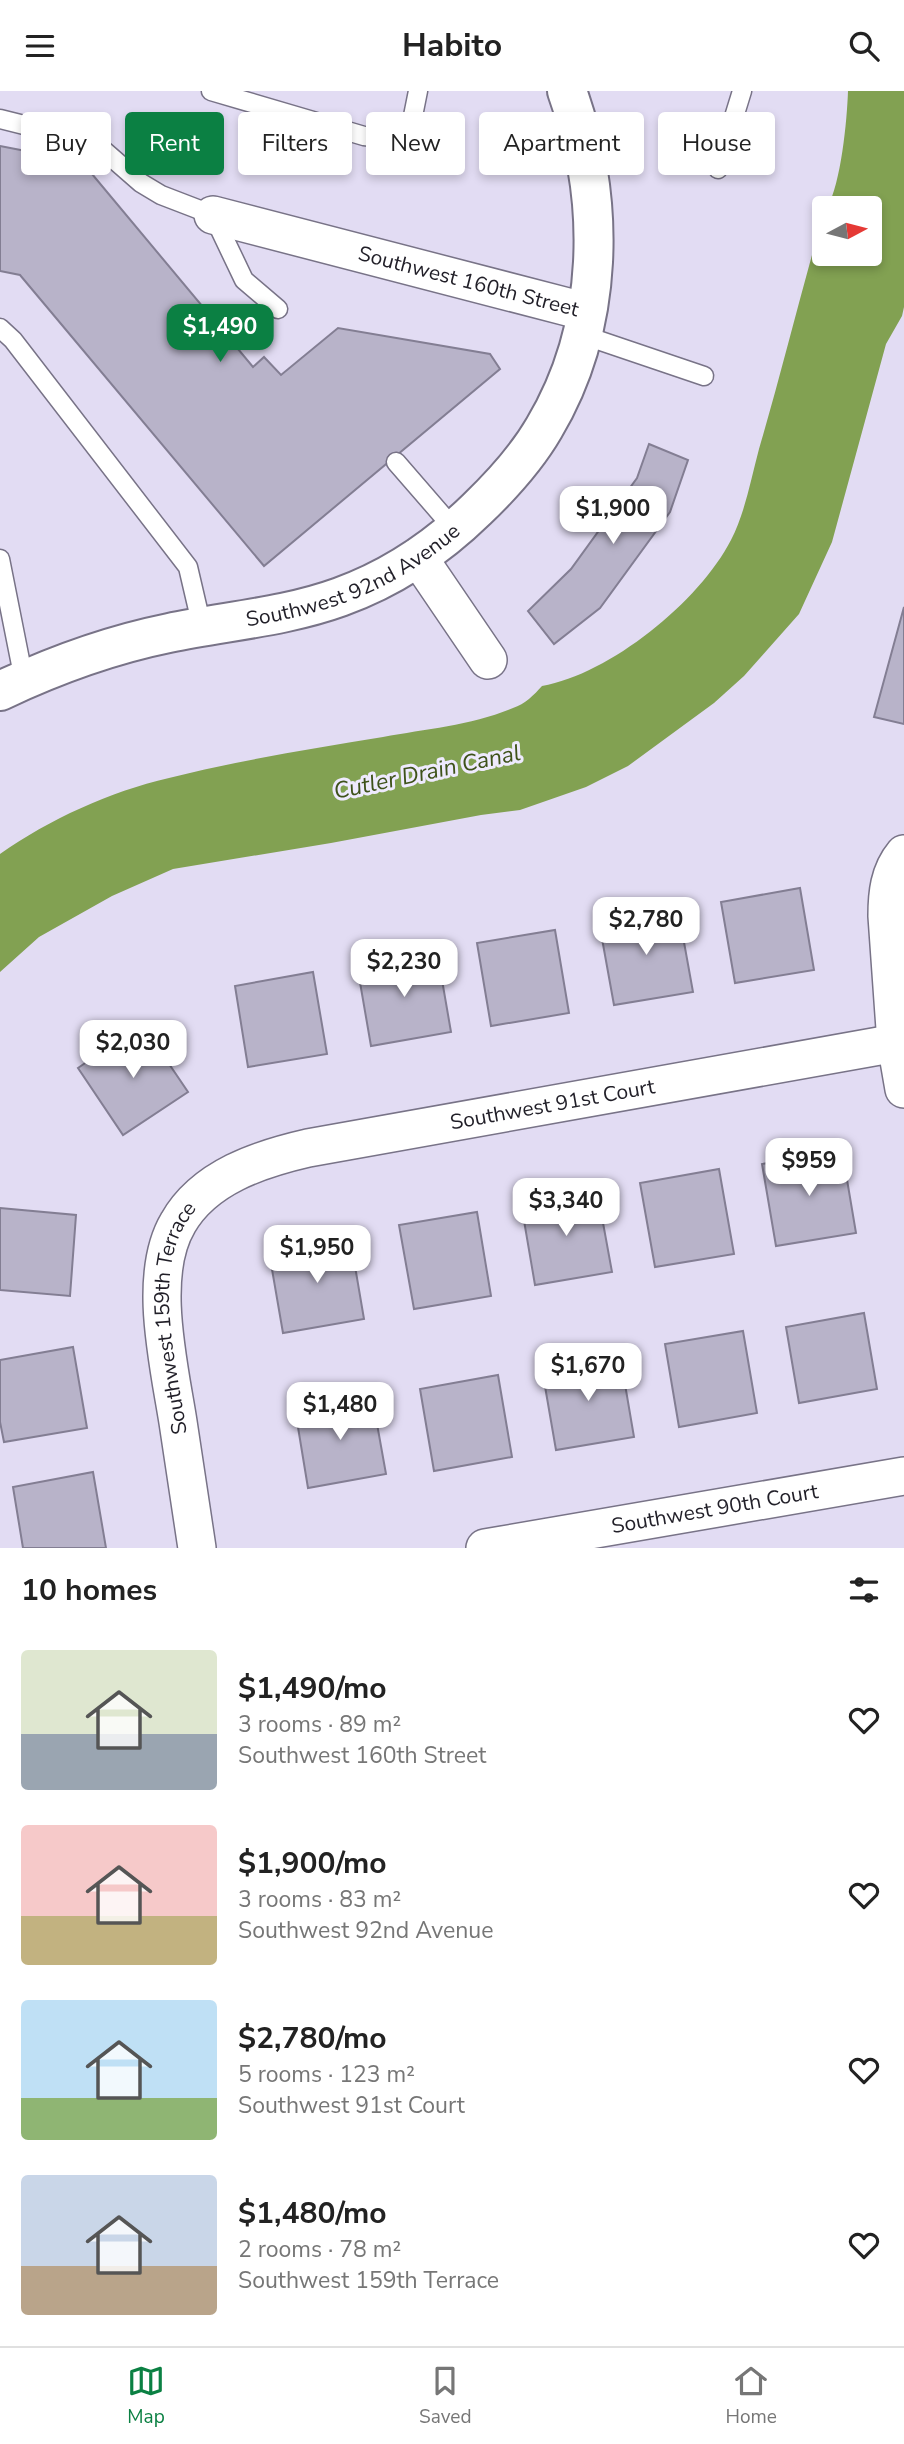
<!DOCTYPE html>
<html lang="en">
<head>
<meta charset="utf-8">
<style>
	:root { --surface:#fff; --page:#f6f6f6; --text:#222; --muted:#767676; --line:#e0e0e0; --accent:#0b8043 }
	body { margin:0; font-family:"Nunito Sans",sans-serif; background:var(--page); color:var(--text); height:100vh; display:flex; flex-direction:column; font-size:26px; white-space:nowrap }
	* { box-sizing:border-box; margin:0 }
	p { font-size:23px; color:var(--muted) }
	.icon { flex:none; width:38px; height:38px; fill:none; stroke:currentColor; stroke-width:2; stroke-linecap:round; stroke-linejoin:round }
	.map { position:relative; height:1457px; overflow:hidden }
	.panel { display:flex; flex-direction:column; background:var(--surface); flex:1 }
	.panel>* { flex:none }
	.guide { position:absolute; left:21px; top:21px; width:863px; height:63px; display:flex; gap:14px }
	.needle { width:46px; rotate:83deg }
	.fabs { position:absolute; left:812px; top:105px; display:grid; gap:14px }
	.fabs a { display:grid; place-items:center; width:70px; height:70px; border-radius:7px; background:var(--surface); box-shadow:0 4px 10px #0003; font-size:35px }
	.price { position:absolute; translate:-50% -60px; padding:0 16px; border-radius:14px; background:#fff; color:#222; font-size:23px; line-height:46px; filter:drop-shadow(0 2px 4px #0008) }
	.price::after { content:''; position:absolute; left:50%; top:42px; width:21px; height:16px; margin-left:-10px; background:inherit; clip-path:polygon(0 0,100% 0,50% 100%) }
	.price.selected { background:var(--accent); color:#fff }
	ul { padding:0; list-style:none }
	li { display:flex; align-items:center; gap:21px; height:175px; padding:0 21px }
	li span { display:grid; place-items:center; flex:none; width:196px; height:140px; border-radius:7px; color:#555 }
	li>.icon { margin-inline-start:auto }
	span .icon { width:84px; height:84px; fill:#fffc; stroke-width:1 }
	li b { font-size:30px }
	h2 { display:flex; justify-content:space-between; align-items:center; height:84px; padding:0 21px; font-size:30px }
	.chip { padding:0 24px; border-radius:7px; background:var(--surface); box-shadow:0 4px 10px #0003; font-size:24px; line-height:63px }
	.chip.selected { background:var(--accent); color:#fff }
	header { display:flex; justify-content:space-between; align-items:center; height:91px; padding:0 21px; background:var(--surface); font-size:32px; font-weight:700 }
	.tabs { display:flex; justify-content:space-around; align-items:center; height:98px; border-top:2px solid var(--line); background:var(--surface); font-size:19px; color:var(--muted) }
	.tabs a { display:grid; justify-items:center; gap:4px }
	.tabs .selected { color:var(--accent) }
	.map>svg:first-child { display:block }
	.water { fill:#82a152 }
	.building { fill:#b8b3c9; stroke:#837e93; stroke-width:2 }
	.lines { fill:none; stroke-linecap:round; stroke-linejoin:round }
	.lane-casing { stroke:#787387; stroke-width:21 }
	.street-casing { stroke:#787387; stroke-width:40 }
	.secondary-casing { stroke:#787387; stroke-width:42 }
	.lane { stroke:#fff; stroke-width:18 }
	.street { stroke:#fff; stroke-width:37 }
	.secondary { stroke:#fff; stroke-width:38 }
	.labels { text-anchor:middle; dominant-baseline:central; stroke-width:6; stroke-linejoin:round; paint-order:stroke }
	.street-label { font-size:21px; fill:#211f28; stroke:#eeeafd }
	.water-label { font-size:23px; font-style:italic; fill:#3e521a; stroke:#eeeafd }
</style>
</head>
<body>
<header><svg class="icon" aria-label="menu" viewBox="0 0 24 24"><path d="M4 6h16M4 12h16M4 18h16"/></svg>Habito<svg class="icon" aria-label="search" viewBox="0 0 24 24"><circle cx="10" cy="10" r="6"/><path d="M15 15l6 6"/></svg></header>
<div class="map">
<svg width="904" height="1457" viewBox="0 0 904 1457">
	<rect width="100%" height="100%" fill="#e2dcf3"/>
	<path class="water" d="M848,0H904V216L902,225L886,253L832,451L799,523L744,585L714,612L628,675L586,696L520,719L481,724L331,752L173,778L112,805L39,846L0,881V763C50,728 109,701 169,687C240,669 311,658 383,646C426,638 473,634 513,617C525,613 534,604 542,595C610,583 699,511 731,449C745,422 751,388 759,358C782,280 801,200 824,122V163H870V117H827C841,92 847,30 848,0Z"/>
	<g class="building">
		<polygon points="0,55 82,71 253,276 264,266 281,284 338,237 490,263 500,278 264,475 20,184 0,180"/>
		<polygon points="649,353 688,369 670,421 600,517 554,553 528,520 571,478 637,387"/>
		<polygon points="904,516 904,633 874,626"/>
		<polygon points="800,797 814,879 735,892 721,811"/>
		<polygon points="678,818 693,901 614,914 599,831"/>
		<polygon points="555,839 569,922 491,935 477,852"/>
		<polygon points="437,860 451,941 371,955 357,874"/>
		<polygon points="313,881 327,963 248,976 235,895"/>
		<polygon points="142,933 188,1001 123,1044 78,977"/>
		<polygon points="842,1059 856,1142 776,1155 762,1073"/>
		<polygon points="719,1078 734,1163 655,1176 640,1092"/>
		<polygon points="597,1099 612,1181 535,1194 521,1112"/>
		<polygon points="0,1117 76,1124 70,1205 0,1199"/>
		<polygon points="477,1121 491,1205 414,1218 399,1134"/>
		<polygon points="350,1146 364,1228 283,1242 269,1161"/>
		<polygon points="864,1222 877,1298 799,1312 786,1236"/>
		<polygon points="743,1240 757,1322 679,1336 665,1253"/>
		<polygon points="73,1256 87,1337 4,1351 0,1331 0,1269"/>
		<polygon points="620,1264 634,1346 556,1359 542,1278"/>
		<polygon points="498,1284 512,1366 434,1380 420,1298"/>
		<polygon points="372,1305 386,1383 308,1397 295,1318"/>
		<polygon points="93,1381 106,1457 23,1457 13,1396"/>
	</g>
	<g class="lines">
		<g class="lane-casing">
			<g id="lane">
				<polyline points="211,0 364,45 408,50 418,0"/>
				<polyline points="0,28 76,47 102,58 141,92 161,104 213,124 244,189 278,218"/>
				<polyline points="718,78 742,0"/>
				<polyline points="0,237 13,249 188,476 202,536"/>
				<polyline points="583,244 704,285"/>
				<polyline points="396,371 455,439"/>
				<polyline points="0,468 24,589"/>
			</g>
		</g>
		<g class="street-casing">
			<g id="street">
				<path id="s1" d="M213,124L587,221"/>
				<polyline points="418,466 488,569"/>
				<path d="M904,763C889,781 887,803 887,825L896,952L904,998"/>
				<path id="s2" d="M197,1457C191,1415 184,1373 178,1331C169,1274 147,1184 178,1132C204,1086 260,1068 308,1057L896,952"/>
				<path id="s3" d="M485,1457L904,1385"/>
			</g>
		</g>
		<g class="secondary-casing">
			<g id="secondary">
				<path id="s4" d="M0,600C55,574 110,554 169,542C226,530 285,526 340,506C393,487 437,457 477,418C502,394 526,368 544,337C605,235 606,109 567,0"/>
			</g>
		</g>
		<use href="#lane" class="lane"/>
		<use href="#street" class="street"/>
		<use href="#secondary" class="secondary"/>
	</g>
	<g class="labels">
		<g class="street-label">
			<text stroke="none"><textPath href="#s1" startOffset="264">Southwest 160th Street</textPath></text>
			<text stroke="none"><textPath href="#s4" startOffset="374">Southwest 92nd Avenue</textPath></text>
			<text stroke="none"><textPath href="#s2" startOffset="733">Southwest 91st Court</textPath></text>
			<text stroke="none"><textPath href="#s2" startOffset="234">Southwest 159th Terrace</textPath></text>
			<text stroke="none"><textPath href="#s3" startOffset="233">Southwest 90th Court</textPath></text>
		</g>
		<g class="water-label">
			<text transform="translate(427 681) rotate(-12)">Cutler Drain Canal</text>
		</g>
	</g>
</svg>
<div class="fabs">
<a><svg class="needle" viewBox="-14 -14 28 28"><path d="M0-13l5 13h-10z" fill="#e53935"/><path d="M0 13l5-13h-10z" fill="#767676"/></svg></a>
</div>
<b class="price selected" style="left:220px;top:273px">$1,490</b>
<b class="price" style="left:613px;top:455px">$1,900</b>
<b class="price" style="left:646px;top:866px">$2,780</b>
<b class="price" style="left:404px;top:908px">$2,230</b>
<b class="price" style="left:133px;top:989px">$2,030</b>
<b class="price" style="left:809px;top:1107px">$959</b>
<b class="price" style="left:566px;top:1147px">$3,340</b>
<b class="price" style="left:317px;top:1194px">$1,950</b>
<b class="price" style="left:588px;top:1312px">$1,670</b>
<b class="price" style="left:340px;top:1351px">$1,480</b>
<div class="guide">
<a class="chip">Buy</a>
<a class="chip selected">Rent</a>
<a class="chip">Filters</a>
<a class="chip">New</a>
<a class="chip">Apartment</a>
<a class="chip">House</a>
</div>
</div>
<section class="panel">
<h2>10 homes<svg class="icon" aria-label="filters" viewBox="0 0 24 24"><path d="M4 7h16M4 17h16"/><circle cx="9" cy="7" r="2"/><circle cx="15" cy="17" r="2"/></svg></h2>
<ul>
<li><span style="background:linear-gradient(#dfe7d0 60%,#9aa5b1 0)"><svg class="icon" aria-label="home" viewBox="0 0 24 24"><path d="M3 11l9-7 9 7M6 9v11h12V9"/></svg></span><div><b>$1,490/mo</b><p>3 rooms · 89 m²</p><p>Southwest 160th Street</p></div><svg class="icon" aria-label="heart" viewBox="0 0 24 24"><path d="M12 20l-8-8c-3-5 5-10 8-4 3-6 11-1 8 4z"/></svg></li>
<li><span style="background:linear-gradient(#f6c9c9 65%,#c2b280 0)"><svg class="icon" aria-label="home" viewBox="0 0 24 24"><path d="M3 11l9-7 9 7M6 9v11h12V9"/></svg></span><div><b>$1,900/mo</b><p>3 rooms · 83 m²</p><p>Southwest 92nd Avenue</p></div><svg class="icon" aria-label="heart" viewBox="0 0 24 24"><path d="M12 20l-8-8c-3-5 5-10 8-4 3-6 11-1 8 4z"/></svg></li>
<li><span style="background:linear-gradient(#bfe0f5 70%,#8fb573 0)"><svg class="icon" aria-label="home" viewBox="0 0 24 24"><path d="M3 11l9-7 9 7M6 9v11h12V9"/></svg></span><div><b>$2,780/mo</b><p>5 rooms · 123 m²</p><p>Southwest 91st Court</p></div><svg class="icon" aria-label="heart" viewBox="0 0 24 24"><path d="M12 20l-8-8c-3-5 5-10 8-4 3-6 11-1 8 4z"/></svg></li>
<li><span style="background:linear-gradient(#c9d6e8 65%,#b9a48a 0)"><svg class="icon" aria-label="home" viewBox="0 0 24 24"><path d="M3 11l9-7 9 7M6 9v11h12V9"/></svg></span><div><b>$1,480/mo</b><p>2 rooms · 78 m²</p><p>Southwest 159th Terrace</p></div><svg class="icon" aria-label="heart" viewBox="0 0 24 24"><path d="M12 20l-8-8c-3-5 5-10 8-4 3-6 11-1 8 4z"/></svg></li>
</ul>
</section>
<nav class="tabs">
<a class="selected"><svg class="icon" aria-label="map" viewBox="0 0 24 24"><path d="M3 6l6-2 6 2 6-2v14l-6 2-6-2-6 2zM9 4v14M15 6v14"/></svg>Map</a>
<a><svg class="icon" aria-label="saved" viewBox="0 0 24 24"><path d="M7 4h10v16l-5-4-5 4z"/></svg>Saved</a>
<a><svg class="icon" aria-label="home" viewBox="0 0 24 24"><path d="M3 11l9-7 9 7M6 9v11h12V9"/></svg>Home</a>
</nav>
</body>
</html>
